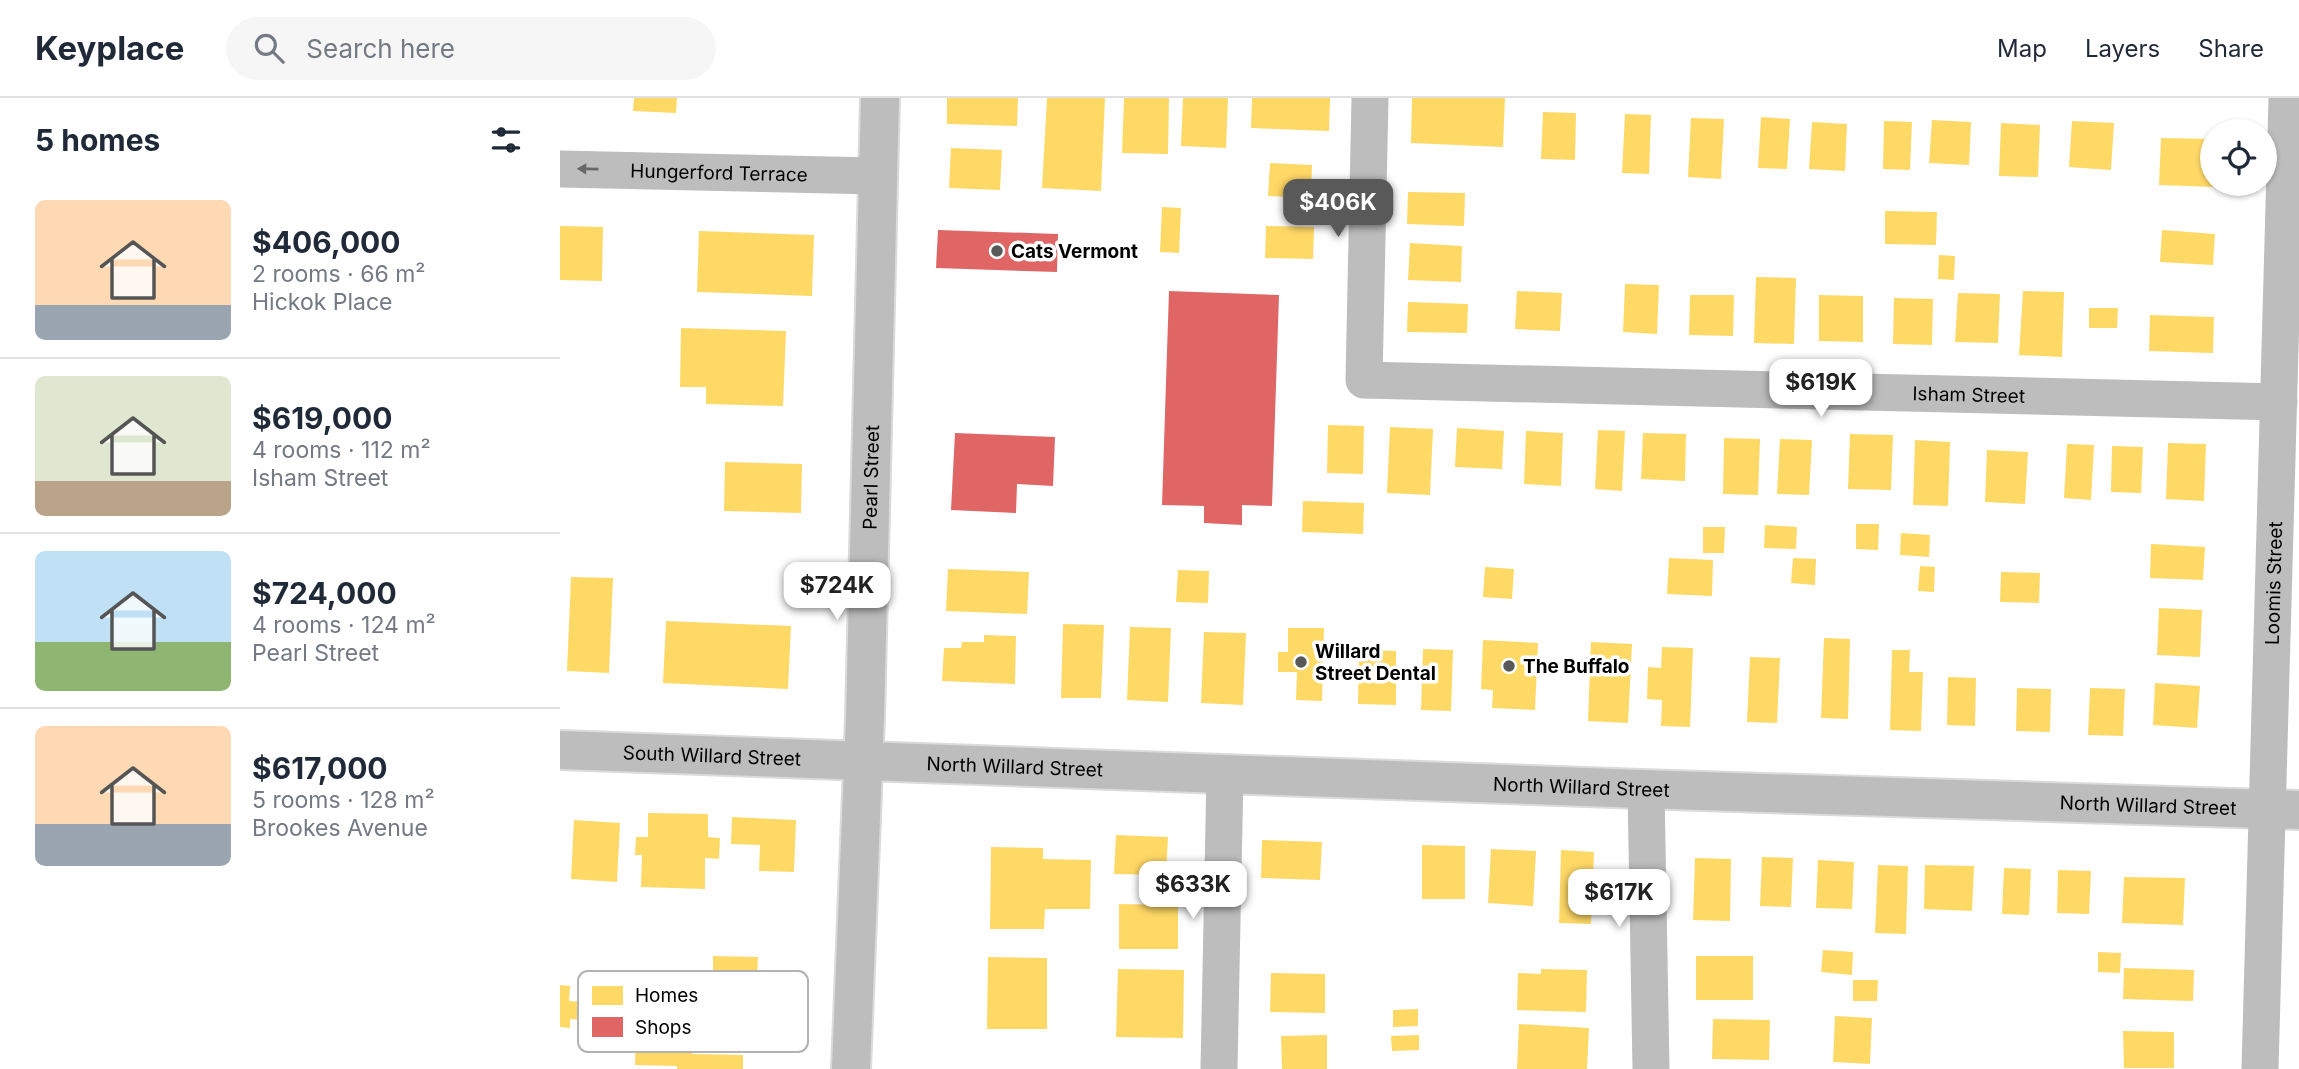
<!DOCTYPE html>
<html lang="en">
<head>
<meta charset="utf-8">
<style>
	:root { --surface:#fff; --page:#f6f6f7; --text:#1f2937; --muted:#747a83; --line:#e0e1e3; --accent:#595959 }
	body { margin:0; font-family:Inter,sans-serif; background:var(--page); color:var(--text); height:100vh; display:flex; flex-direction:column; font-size:26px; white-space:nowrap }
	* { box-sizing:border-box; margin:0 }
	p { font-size:23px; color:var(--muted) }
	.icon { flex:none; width:38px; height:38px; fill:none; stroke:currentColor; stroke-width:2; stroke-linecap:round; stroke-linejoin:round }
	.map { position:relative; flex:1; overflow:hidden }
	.sheet { display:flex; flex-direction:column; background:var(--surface); width:560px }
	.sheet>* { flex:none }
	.fabs { position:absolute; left:1640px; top:21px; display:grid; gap:14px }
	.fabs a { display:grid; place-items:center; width:77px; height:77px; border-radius:50%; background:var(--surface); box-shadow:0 2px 5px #0004; font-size:35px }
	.price { position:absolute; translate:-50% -60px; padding:0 16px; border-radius:14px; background:#fff; color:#222; font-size:23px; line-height:46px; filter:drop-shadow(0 2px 4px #0008) }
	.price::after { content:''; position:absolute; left:50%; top:42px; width:21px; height:16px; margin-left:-10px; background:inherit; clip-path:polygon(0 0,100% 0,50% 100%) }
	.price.selected { background:var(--accent); color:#fff }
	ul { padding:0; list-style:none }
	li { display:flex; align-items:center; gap:21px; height:175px; padding:0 35px }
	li+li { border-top:2px solid var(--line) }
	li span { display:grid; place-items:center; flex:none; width:196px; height:140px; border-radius:10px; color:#555 }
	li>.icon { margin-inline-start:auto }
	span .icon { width:84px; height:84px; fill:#fffc; stroke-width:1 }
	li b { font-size:30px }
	h2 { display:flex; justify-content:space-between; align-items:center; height:84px; padding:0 35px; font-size:30px }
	header { display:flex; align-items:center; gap:42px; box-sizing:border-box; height:98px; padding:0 35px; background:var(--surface); border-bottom:2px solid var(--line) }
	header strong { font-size:33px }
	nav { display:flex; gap:38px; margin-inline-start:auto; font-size:24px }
	.search { width:490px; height:63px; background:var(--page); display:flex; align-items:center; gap:18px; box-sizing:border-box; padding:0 24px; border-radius:38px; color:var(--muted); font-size:26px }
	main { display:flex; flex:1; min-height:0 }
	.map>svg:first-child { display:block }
	.homes { fill:#ffd966 }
	.shops { fill:#e06666 }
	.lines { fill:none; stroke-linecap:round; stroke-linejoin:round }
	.major-casing { stroke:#dbdbdb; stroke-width:42 }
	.minor { stroke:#bdbdbd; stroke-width:37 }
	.major { stroke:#bdbdbd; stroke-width:38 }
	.oneway { fill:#686868 }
	.poi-dot { fill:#595959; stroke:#fff; stroke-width:2.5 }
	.labels { text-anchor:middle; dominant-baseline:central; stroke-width:7; stroke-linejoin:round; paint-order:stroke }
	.street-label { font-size:19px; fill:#000; stroke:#fff }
	.poi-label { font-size:19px; font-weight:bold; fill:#000; stroke:#fff; text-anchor:start }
	.key { fill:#fff; stroke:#b2b2b2; stroke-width:2 }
	.key-label { font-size:19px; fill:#000 }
</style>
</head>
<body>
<header>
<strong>Keyplace</strong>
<div class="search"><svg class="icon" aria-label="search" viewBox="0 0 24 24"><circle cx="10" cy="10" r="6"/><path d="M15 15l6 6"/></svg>Search here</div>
<nav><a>Map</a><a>Layers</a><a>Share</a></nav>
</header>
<main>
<section class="sheet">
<h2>5 homes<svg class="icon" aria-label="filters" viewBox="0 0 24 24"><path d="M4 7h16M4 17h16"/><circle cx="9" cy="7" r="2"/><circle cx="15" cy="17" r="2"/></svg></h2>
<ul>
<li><span style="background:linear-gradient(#ffd9b3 75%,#9aa5b1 0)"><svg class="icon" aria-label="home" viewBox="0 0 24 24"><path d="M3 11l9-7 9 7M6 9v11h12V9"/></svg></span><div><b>$406,000</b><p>2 rooms · 66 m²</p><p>Hickok Place</p></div></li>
<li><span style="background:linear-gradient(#dfe7d0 75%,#b9a48a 0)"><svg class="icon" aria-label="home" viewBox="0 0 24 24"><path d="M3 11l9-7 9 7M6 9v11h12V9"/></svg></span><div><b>$619,000</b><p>4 rooms · 112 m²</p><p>Isham Street</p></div></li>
<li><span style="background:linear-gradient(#bfe0f5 65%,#8fb573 0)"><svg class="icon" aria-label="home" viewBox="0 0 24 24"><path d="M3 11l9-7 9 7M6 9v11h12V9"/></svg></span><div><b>$724,000</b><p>4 rooms · 124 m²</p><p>Pearl Street</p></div></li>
<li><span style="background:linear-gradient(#ffd9b3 70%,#9aa5b1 0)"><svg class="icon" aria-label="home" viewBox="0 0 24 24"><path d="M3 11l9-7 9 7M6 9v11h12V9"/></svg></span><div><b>$617,000</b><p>5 rooms · 128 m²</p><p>Brookes Avenue</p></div></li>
</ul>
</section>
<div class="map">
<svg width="1739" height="971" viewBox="0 0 1739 971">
	<rect width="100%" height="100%" fill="#fff"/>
	<g class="homes">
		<polygon points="74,0 117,0 116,15 73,13"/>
		<polygon points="387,0 458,0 457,28 387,26"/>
		<polygon points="487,0 545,0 541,93 482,90"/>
		<polygon points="564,0 609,0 608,56 562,55"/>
		<polygon points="623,0 668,0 666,50 621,48"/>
		<polygon points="692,0 770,0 769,33 691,30"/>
		<polygon points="852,0 945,0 943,49 851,45"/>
		<polygon points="983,14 1016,15 1015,62 981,61"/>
		<polygon points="1065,16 1091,17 1089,76 1062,75"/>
		<polygon points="1201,19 1230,21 1227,71 1198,70"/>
		<polygon points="1131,20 1164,21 1161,81 1128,79"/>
		<polygon points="1372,22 1411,24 1409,67 1369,65"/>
		<polygon points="1324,23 1352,24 1350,72 1323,71"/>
		<polygon points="1512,23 1554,25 1551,72 1509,69"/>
		<polygon points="1252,24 1287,26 1285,73 1249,71"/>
		<polygon points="1441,25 1480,27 1478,79 1439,78"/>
		<polygon points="1601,40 1652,41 1653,89 1599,87"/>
		<polygon points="391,50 442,52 440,92 389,90"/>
		<polygon points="710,65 752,67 751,100 708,98"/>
		<polygon points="848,94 905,95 904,128 847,126"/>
		<polygon points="602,109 621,110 619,155 600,154"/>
		<polygon points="1325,113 1377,114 1376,147 1325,146"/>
		<polygon points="0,128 43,129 42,183 0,182"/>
		<polygon points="706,128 754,129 753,161 705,160"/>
		<polygon points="1602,132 1655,136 1653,167 1600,164"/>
		<polygon points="139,133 254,137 252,198 137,194"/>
		<polygon points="850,145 902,148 901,184 848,182"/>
		<polygon points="1379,157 1395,158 1394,182 1378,181"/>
		<polygon points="1196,179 1236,180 1234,246 1194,245"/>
		<polygon points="1065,186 1099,187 1097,236 1063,234"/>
		<polygon points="957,193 1002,195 1000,233 955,231"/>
		<polygon points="1463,193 1504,194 1502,259 1459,257"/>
		<polygon points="1398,195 1440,196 1438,245 1395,244"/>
		<polygon points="1130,197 1174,197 1173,238 1129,237"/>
		<polygon points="1259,197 1303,198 1303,244 1259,243"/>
		<polygon points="1334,200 1373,201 1372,247 1333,246"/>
		<polygon points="848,204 908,206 907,235 847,234"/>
		<polygon points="1529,210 1558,210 1557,230 1529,230"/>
		<polygon points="1590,217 1654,219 1653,255 1589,253"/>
		<polygon points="121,230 226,233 223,308 146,306 146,289 120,289"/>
		<polygon points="768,327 804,328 803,376 767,375"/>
		<polygon points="830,329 873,331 870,397 827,395"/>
		<polygon points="897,330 944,333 942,371 895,369"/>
		<polygon points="1038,332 1065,333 1062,393 1035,391"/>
		<polygon points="966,333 1003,335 1001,388 964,386"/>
		<polygon points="1083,335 1126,336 1125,383 1081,381"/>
		<polygon points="1290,336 1333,337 1331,392 1288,391"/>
		<polygon points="1164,340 1200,341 1198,397 1163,396"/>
		<polygon points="1220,341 1252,342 1249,397 1217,396"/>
		<polygon points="1355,342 1390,344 1388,408 1353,407"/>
		<polygon points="1608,345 1646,346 1644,403 1606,401"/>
		<polygon points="1507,346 1534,347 1531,402 1504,400"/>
		<polygon points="1552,348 1583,349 1581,395 1551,394"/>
		<polygon points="1427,352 1468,354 1465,406 1425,404"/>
		<polygon points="165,364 242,366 241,415 164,413"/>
		<polygon points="743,403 804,405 803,436 742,434"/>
		<polygon points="1296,426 1319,426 1318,452 1296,451"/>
		<polygon points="1205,427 1237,429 1236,451 1204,450"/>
		<polygon points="1143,429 1165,429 1164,455 1143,455"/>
		<polygon points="1341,435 1370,437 1369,459 1340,457"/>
		<polygon points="1591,446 1645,449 1643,482 1590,480"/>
		<polygon points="1109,460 1153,462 1152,498 1107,496"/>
		<polygon points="1233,460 1256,461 1255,487 1231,485"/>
		<polygon points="1360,468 1375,469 1374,494 1358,493"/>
		<polygon points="925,469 954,471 952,501 923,499"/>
		<polygon points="388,471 469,474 467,516 386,513"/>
		<polygon points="618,472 649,473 648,505 616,504"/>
		<polygon points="1441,474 1480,475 1479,505 1440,504"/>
		<polygon points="11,479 53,480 49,575 7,573"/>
		<polygon points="1599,510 1642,512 1640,559 1597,557"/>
		<polygon points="106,523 231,528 228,591 103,585"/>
		<polygon points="503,526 544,527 541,600 501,600"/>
		<polygon points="570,529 611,530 608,604 567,602"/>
		<polygon points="728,530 764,530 762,603 736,602 737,574 718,574 718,554 728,554"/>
		<polygon points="644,534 686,535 683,607 641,605"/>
		<polygon points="424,537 456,538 455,586 382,583 384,550 401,550 402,544 424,544"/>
		<polygon points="1264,540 1290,541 1288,621 1261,620"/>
		<polygon points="923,542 978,545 975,612 932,610 933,592 921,591"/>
		<polygon points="1031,544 1072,546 1068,625 1028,623"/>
		<polygon points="1102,549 1133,550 1130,629 1101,628 1102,602 1087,601 1088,569 1101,570"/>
		<polygon points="863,551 893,552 891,613 861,612"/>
		<polygon points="799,552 836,553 836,607 798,606"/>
		<polygon points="1332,552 1350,552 1349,574 1363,574 1361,633 1330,632"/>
		<polygon points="1190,559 1220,560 1217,625 1187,624"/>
		<polygon points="1388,579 1416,580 1415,628 1387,627"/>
		<polygon points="1595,585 1640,588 1637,630 1593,627"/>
		<polygon points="1457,590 1491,591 1490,634 1456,633"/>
		<polygon points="1530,590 1565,591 1563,638 1528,637"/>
		<polygon points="88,715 148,716 148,739 160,740 159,761 145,760 145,791 81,789 82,757 75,757 76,739 88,739"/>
		<polygon points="172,719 236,722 234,774 199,773 200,747 171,746"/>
		<polygon points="14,722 60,725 57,784 11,781"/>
		<polygon points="556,737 608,739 606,777 554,776"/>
		<polygon points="702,742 762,744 760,782 701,780"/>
		<polygon points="862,747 905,748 905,801 862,801"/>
		<polygon points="431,749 483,750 483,761 531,762 530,811 485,811 484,831 430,831"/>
		<polygon points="931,751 976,753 973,808 928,805"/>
		<polygon points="1001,752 1034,754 1031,826 999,825"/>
		<polygon points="1202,759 1233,760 1231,809 1200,808"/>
		<polygon points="1135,760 1171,761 1170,823 1133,822"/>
		<polygon points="1258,762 1294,764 1292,811 1256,810"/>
		<polygon points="1318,767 1348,768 1346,836 1315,835"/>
		<polygon points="1365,767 1414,768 1412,813 1364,811"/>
		<polygon points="1444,770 1471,771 1469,817 1442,816"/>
		<polygon points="1498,772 1531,773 1529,816 1497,815"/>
		<polygon points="1564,779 1625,780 1623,827 1562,825"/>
		<polygon points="559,806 618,807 618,851 559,851"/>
		<polygon points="1263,852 1293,854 1292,877 1261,874"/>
		<polygon points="1538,854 1561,855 1560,875 1538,874"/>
		<polygon points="153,858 198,859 197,879 222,879 221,917 183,916 184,922 151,921 152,912 126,911 126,902 101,901 102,874 153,875"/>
		<rect x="1136" y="858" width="57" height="44"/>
		<polygon points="428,859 487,860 487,931 427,931"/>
		<polygon points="1564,870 1634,872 1633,903 1563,901"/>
		<polygon points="558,871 624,872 623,940 556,939"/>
		<polygon points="981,871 1027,872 1026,914 957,912 958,875 981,876"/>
		<polygon points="711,875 765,876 765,915 710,914"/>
		<polygon points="1293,882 1318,882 1317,903 1293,903"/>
		<polygon points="0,887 10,888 9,903 24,904 23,922 10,921 10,930 0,929"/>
		<polygon points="858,911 858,928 833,929 833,912"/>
		<polygon points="1275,918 1312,920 1310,966 1273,964"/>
		<polygon points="1153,921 1210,922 1209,962 1152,961"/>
		<polygon points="959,926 1029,930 1027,971 957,971"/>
		<polygon points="76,933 133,935 132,956 183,957 183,971 117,971 117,968 75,967"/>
		<polygon points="1563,933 1614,934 1614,970 1564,970"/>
		<polygon points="767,937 767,971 722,971 721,938"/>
		<polygon points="859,937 859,952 832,953 831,938"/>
	</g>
	<g class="shops">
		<polygon points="378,132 498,136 497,174 376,170"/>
		<polygon points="609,193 719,197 712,408 682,407 682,427 644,425 644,408 602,407"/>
		<polygon points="395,335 495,339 493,388 457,386 456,415 391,412"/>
	</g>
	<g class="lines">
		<g class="major-casing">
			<g id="major">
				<path id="s4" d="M0,652L1081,691L1739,712"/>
				<path id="s5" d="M291,971L305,619L320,0"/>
			</g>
		</g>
		<g class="minor">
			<path id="s1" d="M810,0L804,282L1719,304"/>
			<path id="s2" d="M0,71L317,78"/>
			<polyline points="1086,691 1091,971"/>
			<polyline points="659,971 665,676"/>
			<path id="s3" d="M1700,971L1727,0"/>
		</g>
		<use href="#major" class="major"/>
	</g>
	<defs><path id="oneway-solid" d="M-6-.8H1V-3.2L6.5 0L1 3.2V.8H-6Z" transform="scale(1.75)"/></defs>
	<use class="oneway" href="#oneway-solid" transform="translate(28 71) rotate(-179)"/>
	<g class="poi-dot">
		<circle cx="437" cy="153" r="7"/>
		<circle cx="741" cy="564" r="7"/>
		<circle cx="949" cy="568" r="7"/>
	</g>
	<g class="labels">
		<g class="street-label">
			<text stroke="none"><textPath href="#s2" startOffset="159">Hungerford Terrace</textPath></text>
			<text stroke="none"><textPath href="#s1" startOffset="887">Isham Street</textPath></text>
			<text stroke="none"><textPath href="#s5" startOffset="592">Pearl Street</textPath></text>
			<text stroke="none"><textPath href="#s3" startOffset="486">Loomis Street</textPath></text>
			<text stroke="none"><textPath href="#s4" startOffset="152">South Willard Street</textPath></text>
			<text stroke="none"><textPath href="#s4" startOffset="455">North Willard Street</textPath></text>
			<text stroke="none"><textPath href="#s4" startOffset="1022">North Willard Street</textPath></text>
			<text stroke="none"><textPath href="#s4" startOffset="1589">North Willard Street</textPath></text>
		</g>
		<g class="poi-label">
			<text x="451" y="153">Cats Vermont</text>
			<text x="755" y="553">Willard<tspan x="755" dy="22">Street Dental</tspan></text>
			<text x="963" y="568">The Buffalo</text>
		</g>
	</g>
	<rect x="18" y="873" width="230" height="81" rx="10" class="key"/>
	<rect x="32" y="888" width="31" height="19" fill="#ffd966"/>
	<rect x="32" y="919" width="31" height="20" fill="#e06666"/>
	<g class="key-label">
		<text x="75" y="904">Homes</text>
		<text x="75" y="936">Shops</text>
	</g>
</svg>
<div class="fabs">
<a><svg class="icon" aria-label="locate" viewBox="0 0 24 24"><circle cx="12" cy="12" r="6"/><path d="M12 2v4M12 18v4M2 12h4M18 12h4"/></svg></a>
</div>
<b class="price selected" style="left:778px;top:141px">$406K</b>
<b class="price" style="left:1261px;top:321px">$619K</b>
<b class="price" style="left:277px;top:524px">$724K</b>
<b class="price" style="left:633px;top:823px">$633K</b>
<b class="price" style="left:1059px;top:831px">$617K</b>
</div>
</main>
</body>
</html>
